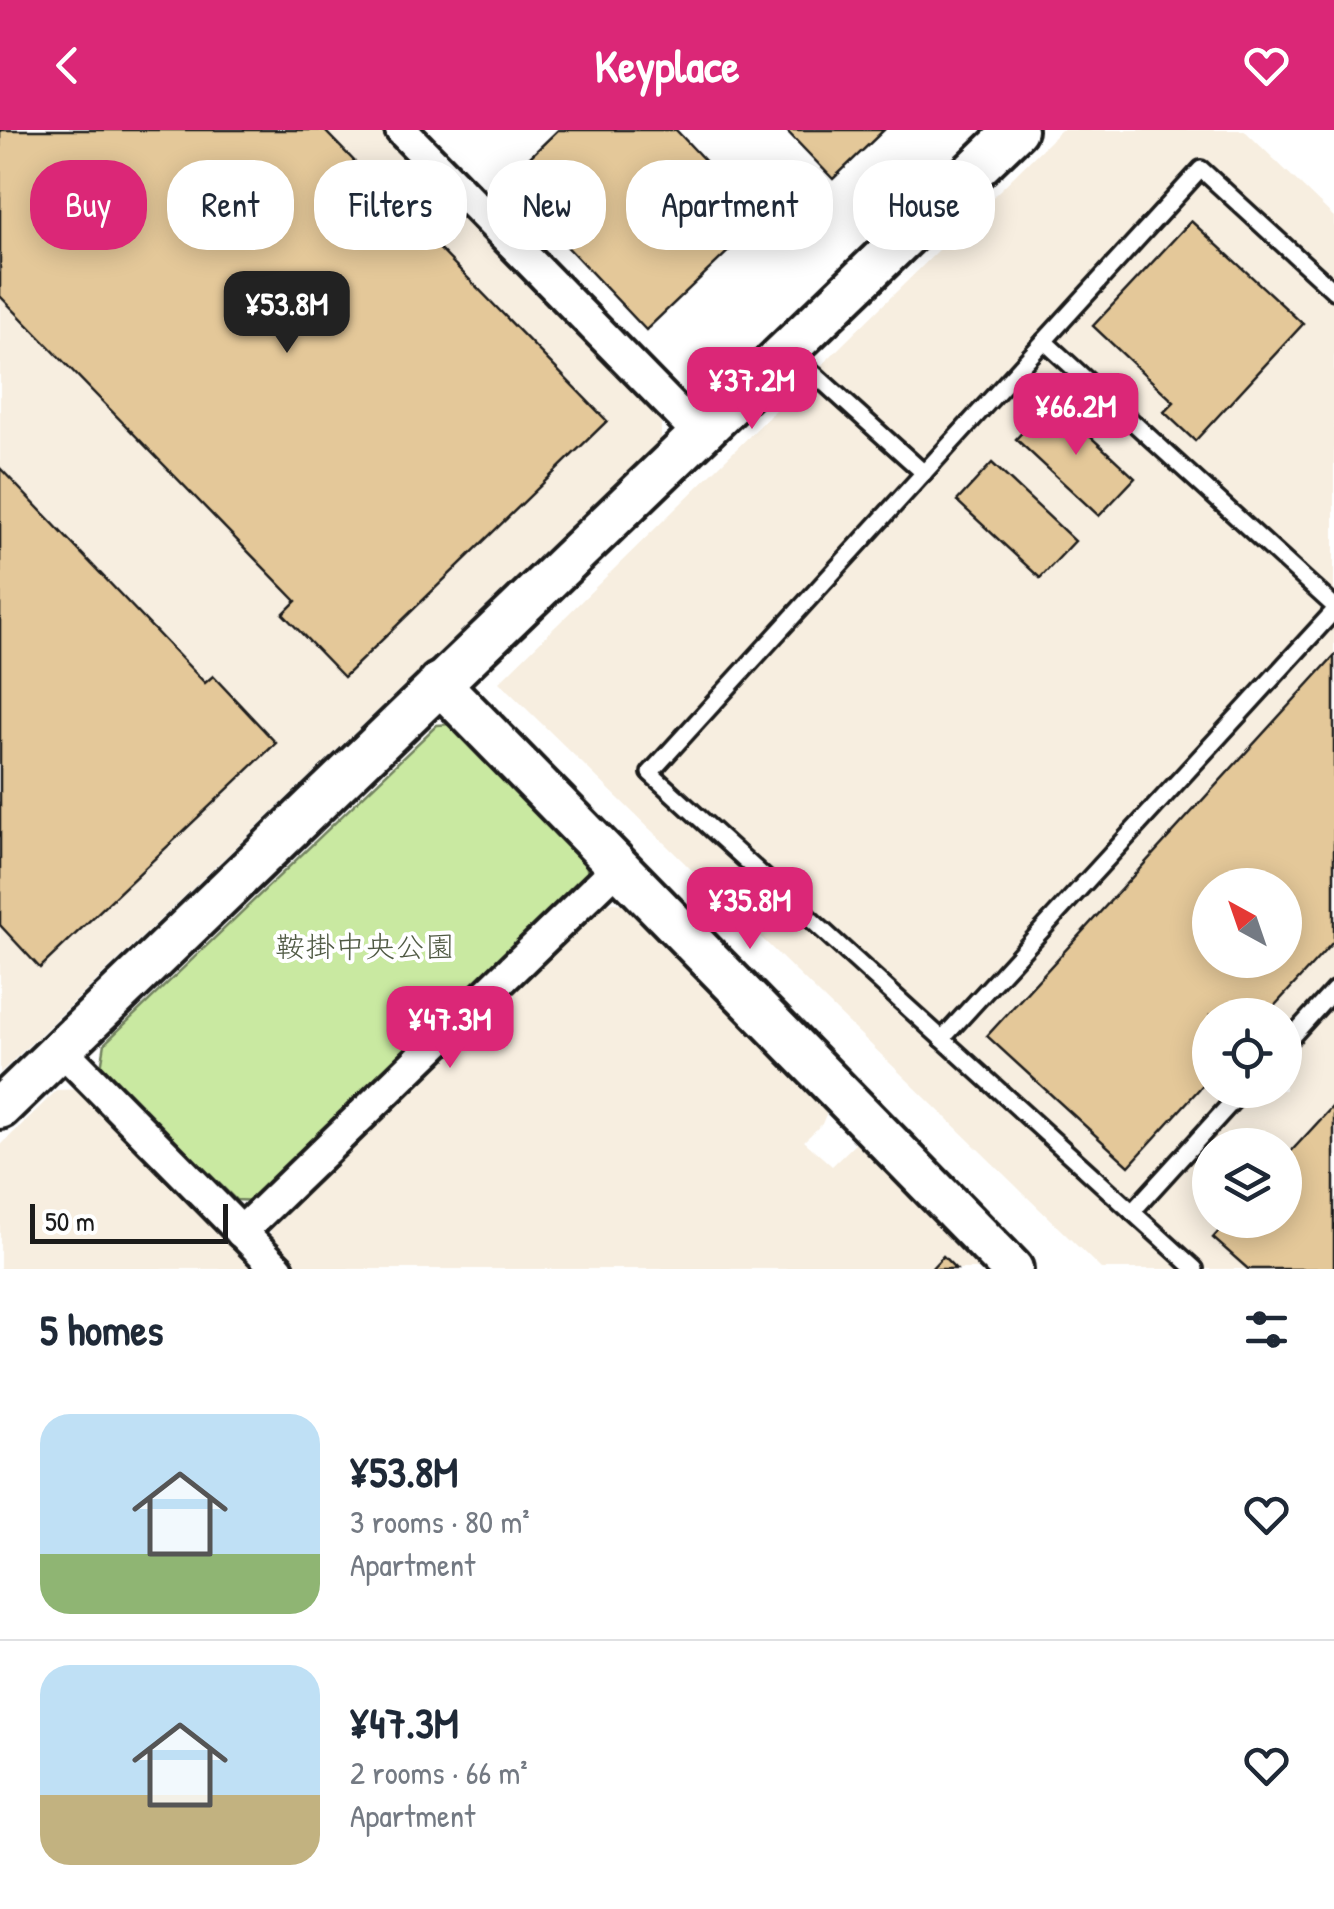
<!DOCTYPE html>
<html lang="en">
<head>
<meta charset="utf-8">
<style>
	:root { --surface:#fff; --page:#f2f2f3; --text:#1f2937; --muted:#747a83; --line:#e0e1e3; --accent:#db2777 }
	body { margin:0; font-family:"Patrick Hand","Klee One",sans-serif; background:var(--page); color:var(--text); height:100vh; display:flex; flex-direction:column; font-size:38px; white-space:nowrap }
	* { box-sizing:border-box; margin:0 }
	p { font-size:32px; color:var(--muted) }
	.icon { flex:none; width:55px; height:55px; fill:none; stroke:currentColor; stroke-width:2; stroke-linecap:round; stroke-linejoin:round }
	.map { position:relative; height:1139px; overflow:hidden }
	.sheet { display:flex; flex-direction:column; background:var(--surface); flex:1 }
	.sheet>* { flex:none }
	.hud { position:absolute; left:30px; top:30px; width:1275px; height:90px; display:flex; gap:20px }
	.needle { width:65px; rotate:320deg }
	.fabs { position:absolute; left:1192px; top:738px; display:grid; gap:20px }
	.fabs a { display:grid; place-items:center; width:110px; height:110px; border-radius:50%; background:var(--surface); box-shadow:0 5px 25px #0003; font-size:50px }
	.scale { position:absolute; left:30px; bottom:25px; width:198px; box-sizing:border-box; padding-left:10px; border:5px solid #1c1c1c; border-top:0; font-size:28px; line-height:35px; white-space:nowrap; color:#1c1c1c; -webkit-text-stroke:8px #fff; paint-order:stroke }
	.price { position:absolute; translate:-50% -85px; padding:0 22px; border-radius:20px; background:var(--accent); color:#fff; font-size:32px; line-height:65px; filter:drop-shadow(0 2px 5px #0008) }
	.price::after { content:''; position:absolute; left:50%; top:60px; width:30px; height:22px; margin-left:-15px; background:inherit; clip-path:polygon(0 0,100% 0,50% 100%) }
	.price.active { background:#222; color:#fff }
	ul { padding:0; list-style:none }
	li { display:flex; align-items:center; gap:30px; height:250px; padding:0 40px }
	li+li { border-top:2px solid var(--line) }
	li span { display:grid; place-items:center; flex:none; width:280px; height:200px; border-radius:30px; color:#555 }
	li>.icon { margin-inline-start:auto }
	span .icon { width:120px; height:120px; fill:#fffc; stroke-width:1 }
	li b { font-size:42px }
	h2 { display:flex; justify-content:space-between; align-items:center; height:120px; padding:0 40px; font-size:42px }
	.pill { padding:0 35px; border-radius:40px; background:var(--surface); box-shadow:0 5px 25px #0003; font-size:35px; line-height:90px }
	.pill.active { background:var(--accent); color:#fff }
	header { display:flex; justify-content:space-between; align-items:center; height:130px; padding:0 40px; background:var(--accent); color:#fff; font-size:45px; font-weight:700 }
	.map>svg:first-child { display:block }
	.built { fill:#f7eee0; fill-rule:evenodd }
	.green { fill:#c9e9a1; stroke:#72825e; stroke-width:2.5 }
	.building { fill:#e4c899; stroke:#1c1c1c; stroke-width:2.5; fill-rule:evenodd }
	.lines { fill:none; stroke-linecap:round; stroke-linejoin:round }
	.service-casing { stroke:#1c1c1c; stroke-width:22 }
	.minor-casing { stroke:#1c1c1c; stroke-width:38 }
	.tertiary-casing { stroke:#1c1c1c; stroke-width:48 }
	.service { stroke:#fff; stroke-width:15 }
	.minor { stroke:#fff; stroke-width:30 }
	.tertiary { stroke:#fff; stroke-width:40 }
	.labels { text-anchor:middle; dominant-baseline:central; stroke-width:8; stroke-linejoin:round; paint-order:stroke }
	.park-label { font-size:30px; fill:#505a44; stroke:#fff }
</style>
</head>
<body>
<header><svg class="icon" aria-label="back" viewBox="0 0 24 24"><path d="M15 5l-7 7 7 7"/></svg>Keyplace<svg class="icon" aria-label="heart" viewBox="0 0 24 24"><path d="M12 20l-8-8c-3-5 5-10 8-4 3-6 11-1 8 4z"/></svg></header>
<div class="map">
<svg width="1334" height="1139" viewBox="0 0 1334 1139">
	<rect width="100%" height="100%" fill="#fff"/>
	<filter id="ink" filterUnits="userSpaceOnUse"><feTurbulence type="fractalNoise" baseFrequency=".01" numOctaves="2"/><feDisplacementMap in="SourceGraphic" scale="20" xChannelSelector="R" yChannelSelector="G"/><feConvolveMatrix kernelMatrix="1 2 1 2 8 2 1 2 1" color-interpolation-filters="sRGB"/></filter>
	<g filter="url(#ink)">
		<g class="built">
			<polygon points="0,0 385,0 661,288 661,309 0,943"/>
			<path d="M1061,0H1244L1334,87V1139H1101L499,552ZM1210,755H1285V830H1210ZM1210,885H1285V960H1210ZM1210,1015H1285V1090H1210Z"/>
			<polygon points="601,772 624,774 827,982 822,994 804,1011 832,1036 857,1012 982,1139 300,1139 270,1108 272,1085"/>
			<polygon points="84,959 260,1139 0,1139 0,1016 57,960"/>
		</g>
		<polygon class="green" points="452,594 586,731 589,754 257,1071 236,1070 101,938 105,913 437,595"/>
		<g class="building">
			<polygon points="0,0 324,0 607,291 344,547 283,484 296,471 0,166"/>
			<polygon points="558,0 676,0 761,90 646,200 505,51"/>
			<polygon points="786,0 884,0 833,49"/>
			<polygon points="1191,91 1303,194 1195,311 1164,282 1174,272 1093,196"/>
			<polygon points="1052,271 1135,348 1099,386 1016,309"/>
			<polygon points="992,333 1075,411 1040,448 957,371"/>
			<polygon points="0,338 205,553 213,546 276,613 40,838 0,795"/>
			<path d="M1334,526V811L1266,885H1210V947L1129,1036L987,906ZM1210,755H1285V830H1210Z"/>
			<polygon points="1334,975 1334,1139 1248,1139 1213,1108 1229,1090 1285,1090 1285,1028"/>
			<polygon points="943,1126 956,1139 931,1139"/>
		</g>
		<g class="lines">
			<g class="service-casing">
				<g id="service">
					<polyline points="1044,211 1334,476"/>
					<polyline points="790,222 924,343"/>
					<polyline points="942,909 1334,481"/>
					<polyline points="1285,914 1334,860"/>
					<polyline points="1132,1082 1243,960"/>
					<polyline points="1195,1139 650,643 1201,39 1334,161"/>
				</g>
			</g>
			<g class="minor-casing">
				<g id="minor">
					<polyline points="401,0 699,304"/>
					<polyline points="60,918 278,1139"/>
					<polyline points="241,1102 618,737"/>
				</g>
			</g>
			<g class="tertiary-casing">
				<g id="tertiary">
					<polyline points="439,553 1012,1139"/>
					<polyline points="0,978 1016,0"/>
				</g>
			</g>
			<use href="#service" class="service"/>
			<use href="#minor" class="minor"/>
			<use href="#tertiary" class="tertiary"/>
		</g>
	</g>
	<g class="labels">
		<g class="park-label">
			<text x="365" y="816">鞍掛中央公園</text>
		</g>
	</g>
</svg>
<div class="fabs">
<a><svg class="needle" viewBox="-14 -14 28 28"><path d="M0-13l5 13h-10z" fill="#e53935"/><path d="M0 13l5-13h-10z" fill="#747a83"/></svg></a>
<a><svg class="icon" aria-label="locate" viewBox="0 0 24 24"><circle cx="12" cy="12" r="6"/><path d="M12 2v4M12 18v4M2 12h4M18 12h4"/></svg></a>
<a><svg class="icon" aria-label="layers" viewBox="0 0 24 24"><path d="M12 4l9 5-9 5-9-5zM3 14l9 5 9-5"/></svg></a>
</div>
<div class="scale">50 m</div>
<b class="price active" style="left:287px;top:226px">¥53.8M</b>
<b class="price" style="left:752px;top:302px">¥37.2M</b>
<b class="price" style="left:1076px;top:328px">¥66.2M</b>
<b class="price" style="left:750px;top:822px">¥35.8M</b>
<b class="price" style="left:450px;top:941px">¥47.3M</b>
<div class="hud">
<a class="pill active">Buy</a>
<a class="pill">Rent</a>
<a class="pill">Filters</a>
<a class="pill">New</a>
<a class="pill">Apartment</a>
<a class="pill">House</a>
</div>
</div>
<section class="sheet">
<h2>5 homes<svg class="icon" aria-label="filters" viewBox="0 0 24 24"><path d="M4 7h16M4 17h16"/><circle cx="9" cy="7" r="2"/><circle cx="15" cy="17" r="2"/></svg></h2>
<ul>
<li><span style="background:linear-gradient(#bfe0f5 70%,#8fb573 0)"><svg class="icon" aria-label="home" viewBox="0 0 24 24"><path d="M3 11l9-7 9 7M6 9v11h12V9"/></svg></span><div><b>¥53.8M</b><p>3 rooms · 80 m²</p><p>Apartment</p></div><svg class="icon" aria-label="heart" viewBox="0 0 24 24"><path d="M12 20l-8-8c-3-5 5-10 8-4 3-6 11-1 8 4z"/></svg></li>
<li><span style="background:linear-gradient(#bfe0f5 65%,#c2b280 0)"><svg class="icon" aria-label="home" viewBox="0 0 24 24"><path d="M3 11l9-7 9 7M6 9v11h12V9"/></svg></span><div><b>¥47.3M</b><p>2 rooms · 66 m²</p><p>Apartment</p></div><svg class="icon" aria-label="heart" viewBox="0 0 24 24"><path d="M12 20l-8-8c-3-5 5-10 8-4 3-6 11-1 8 4z"/></svg></li>
</ul>
</section>
</body>
</html>
